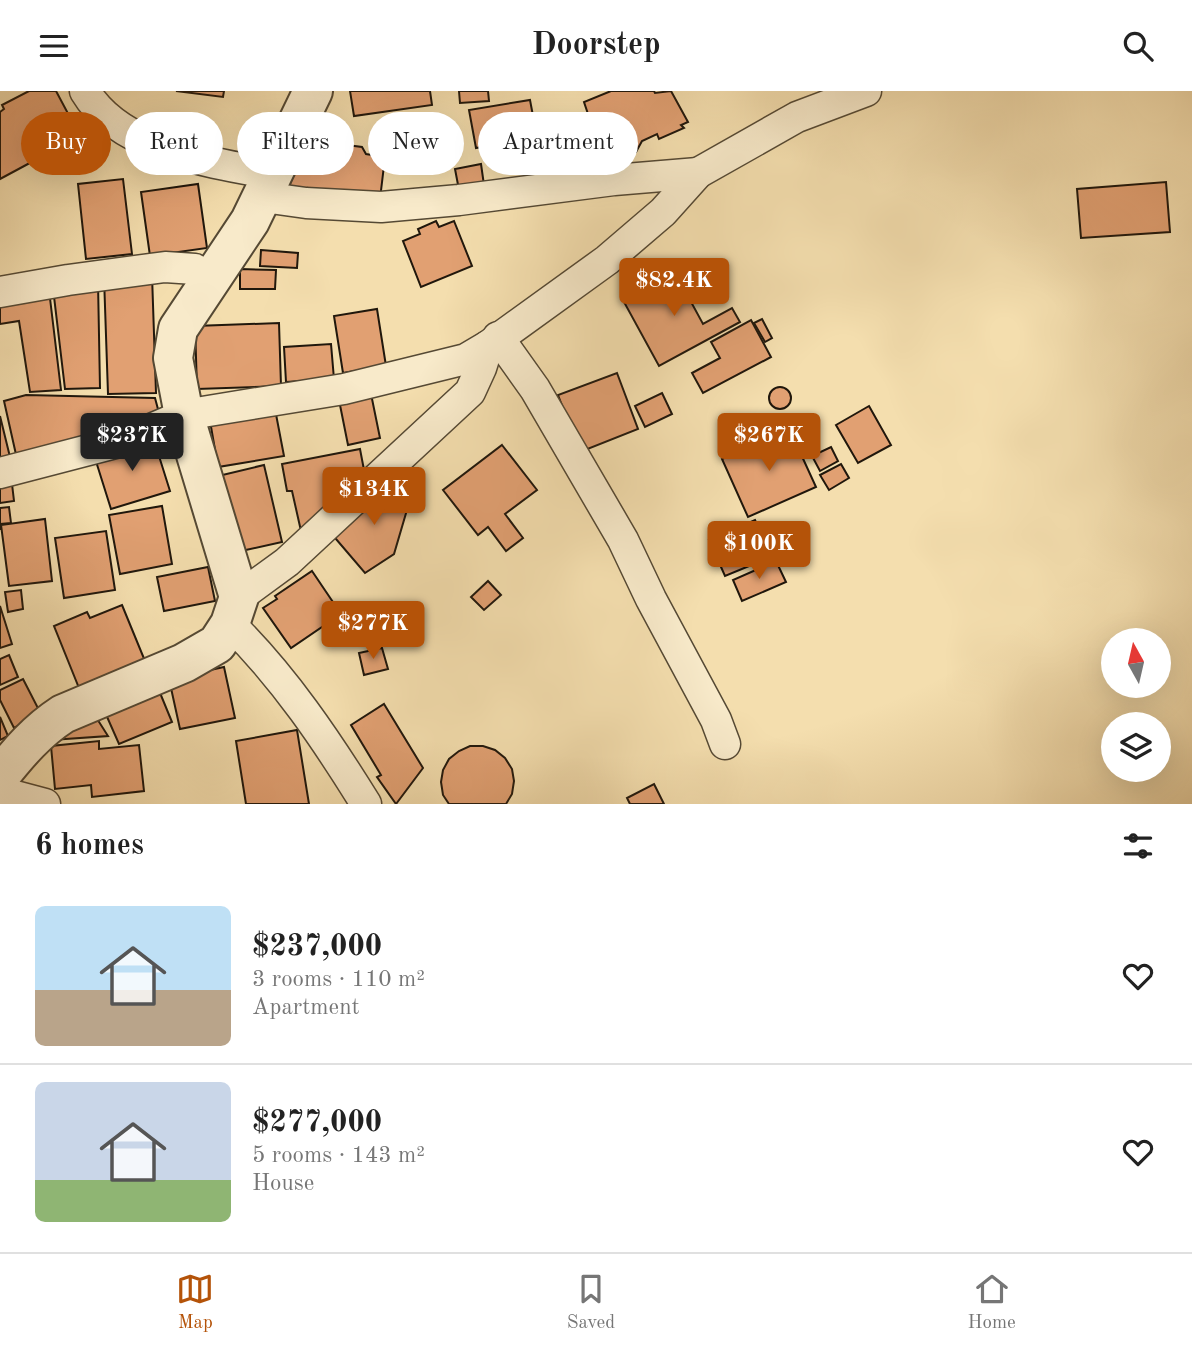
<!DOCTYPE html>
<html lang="en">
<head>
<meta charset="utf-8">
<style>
	:root { --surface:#fff; --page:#f2f2f2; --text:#222; --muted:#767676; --line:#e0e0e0; --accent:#b45309 }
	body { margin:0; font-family:"Old Standard TT",serif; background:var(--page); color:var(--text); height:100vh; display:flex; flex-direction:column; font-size:26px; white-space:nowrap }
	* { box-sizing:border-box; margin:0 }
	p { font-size:23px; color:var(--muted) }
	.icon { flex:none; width:38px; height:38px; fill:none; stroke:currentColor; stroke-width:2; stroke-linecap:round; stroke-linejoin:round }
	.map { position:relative; height:713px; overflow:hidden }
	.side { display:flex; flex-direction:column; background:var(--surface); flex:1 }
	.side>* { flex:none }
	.top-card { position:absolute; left:21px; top:21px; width:700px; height:63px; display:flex; gap:14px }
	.needle { width:46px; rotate:352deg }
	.fabs { position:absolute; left:1101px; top:537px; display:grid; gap:14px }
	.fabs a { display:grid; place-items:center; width:70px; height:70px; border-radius:50%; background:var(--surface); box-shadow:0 7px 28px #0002; font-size:35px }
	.price { position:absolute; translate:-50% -60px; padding:0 16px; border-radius:7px; background:var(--accent); color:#fff; font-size:23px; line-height:46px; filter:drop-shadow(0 2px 4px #0008) }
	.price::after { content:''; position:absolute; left:50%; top:42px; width:21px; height:16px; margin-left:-10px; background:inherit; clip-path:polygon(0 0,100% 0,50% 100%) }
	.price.selected { background:#222; color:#fff }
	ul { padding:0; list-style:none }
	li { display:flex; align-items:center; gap:21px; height:175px; padding:0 35px }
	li+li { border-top:2px solid var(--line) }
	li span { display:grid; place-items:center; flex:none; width:196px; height:140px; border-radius:10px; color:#555 }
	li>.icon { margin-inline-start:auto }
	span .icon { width:84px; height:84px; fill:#fffc; stroke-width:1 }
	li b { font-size:30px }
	h2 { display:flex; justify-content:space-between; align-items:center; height:84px; padding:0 35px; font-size:30px }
	.pill { padding:0 24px; border-radius:32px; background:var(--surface); box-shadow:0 7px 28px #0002; font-size:24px; line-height:63px }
	.pill.selected { background:var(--accent); color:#fff }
	header { display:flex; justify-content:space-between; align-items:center; height:91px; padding:0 35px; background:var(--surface); font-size:32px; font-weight:700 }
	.tabs { display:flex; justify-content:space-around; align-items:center; height:98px; border-top:2px solid var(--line); background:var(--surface); font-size:19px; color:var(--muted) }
	.tabs a { display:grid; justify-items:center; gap:4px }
	.tabs .selected { color:var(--accent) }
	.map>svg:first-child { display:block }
	.building { fill:#e1a072; stroke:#20170c; stroke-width:2 }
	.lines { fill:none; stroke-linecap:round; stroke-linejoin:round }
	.minor-casing { stroke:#554934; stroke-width:33 }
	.tertiary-casing { stroke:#554934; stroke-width:42 }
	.minor { stroke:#f8eaca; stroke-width:30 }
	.tertiary { stroke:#f8eaca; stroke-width:38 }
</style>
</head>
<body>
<header><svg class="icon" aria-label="menu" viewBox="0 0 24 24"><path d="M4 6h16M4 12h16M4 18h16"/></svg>Doorstep<svg class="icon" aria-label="search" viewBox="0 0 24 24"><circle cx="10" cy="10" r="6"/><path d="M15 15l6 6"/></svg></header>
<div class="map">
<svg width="1192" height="713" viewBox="0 0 1192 713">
	<rect width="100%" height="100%" fill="#f4deae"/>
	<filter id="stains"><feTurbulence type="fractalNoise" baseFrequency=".00286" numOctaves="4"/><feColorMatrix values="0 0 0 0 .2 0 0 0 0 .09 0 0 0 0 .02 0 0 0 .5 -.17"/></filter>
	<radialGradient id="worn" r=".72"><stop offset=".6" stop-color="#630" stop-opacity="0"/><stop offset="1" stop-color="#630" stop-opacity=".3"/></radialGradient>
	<g class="building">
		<polygon points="29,0 56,0 80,45 0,88 0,21 4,18 2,14"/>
		<polygon points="176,0 224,0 223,6"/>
		<polygon points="350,0 430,0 432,14 354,25"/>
		<polygon points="459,0 488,0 489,10 460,12"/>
		<polygon points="611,0 654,0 655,2 671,0 688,31 681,34 684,37 659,48 657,43 642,50 636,61 626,68 615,69 616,78 575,79 580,63 573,63 576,51 570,50 568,40 572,32 581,25 588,23 584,11"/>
		<polygon points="530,9 537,46 476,57 469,19"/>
		<polygon points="308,49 362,56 366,63 385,66 380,108 287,100"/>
		<polygon points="481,73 484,94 459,99 455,78"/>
		<polygon points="123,88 132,163 86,168 78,93"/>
		<polygon points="1166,91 1170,141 1081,147 1077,98"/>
		<polygon points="198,93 207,157 150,165 141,101"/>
		<polygon points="436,130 439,136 454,130 472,175 421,196 403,150 420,143 418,138"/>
		<polygon points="261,159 298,162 297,177 260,175"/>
		<polygon points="688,176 696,192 684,198 703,233 732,217 740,231 659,275 624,211"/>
		<polygon points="240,178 276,179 275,198 240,198"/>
		<polygon points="152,184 156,302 108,303 104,186"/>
		<polygon points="98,191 100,297 65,298 53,197"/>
		<polygon points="49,199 61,299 30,301 19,230 0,233 0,206"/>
		<polygon points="377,218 386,275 343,282 334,225"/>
		<polygon points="762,228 772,247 765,251 754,232"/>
		<polygon points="751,229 771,266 703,302 692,282 720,267 711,251"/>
		<polygon points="279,232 281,295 197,298 195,235"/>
		<polygon points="331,253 334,288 286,291 284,256"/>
		<polygon points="617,282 638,338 580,361 558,304"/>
		<circle cx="780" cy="307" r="11"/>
		<polygon points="370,298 380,347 348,354 338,304"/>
		<polygon points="662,302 672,323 645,336 635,315"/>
		<polygon points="26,304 155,307 159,322 77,353 17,368 4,310"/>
		<polygon points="869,315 891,354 858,372 836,334"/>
		<polygon points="275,318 284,365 218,376 210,330"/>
		<polygon points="0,325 10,366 0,368"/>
		<polygon points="789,337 816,396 748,426 722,368"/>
		<polygon points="153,346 170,400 111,418 94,364"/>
		<polygon points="502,354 537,399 505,423 523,447 506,460 488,436 478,444 443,399"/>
		<polygon points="831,356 838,370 820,380 812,365"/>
		<polygon points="360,358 364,379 301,440 292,400 287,400 282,373"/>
		<polygon points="841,373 849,387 829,399 820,384"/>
		<polygon points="264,374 282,451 232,462 214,386"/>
		<polygon points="390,386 409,412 394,463 365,482 330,441"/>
		<polygon points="12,393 14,410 0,412 0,394"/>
		<polygon points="162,415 172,473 120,483 109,424"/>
		<polygon points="9,416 11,432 0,433 0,439 0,417"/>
		<polygon points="45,428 52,490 9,495 1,434"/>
		<polygon points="755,429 771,466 725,485 709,449"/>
		<polygon points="106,440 115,499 64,507 55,447"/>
		<polygon points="776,470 786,491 742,510 733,489"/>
		<polygon points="208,476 215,510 164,520 157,486"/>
		<polygon points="312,480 341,523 291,557 263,517 277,508 275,505"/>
		<polygon points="488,490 501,504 484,519 471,506"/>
		<polygon points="21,499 23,518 8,521 5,501"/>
		<polygon points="122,514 145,570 79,597 54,535 87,521 90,527"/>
		<polygon points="0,515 12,553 0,557"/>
		<polygon points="382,557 388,578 364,584 359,562"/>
		<polygon points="9,564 18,586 0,594 0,568"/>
		<polygon points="224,576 235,627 180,638 169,588"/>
		<polygon points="23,588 41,623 14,637 0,609 0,599"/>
		<polygon points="158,597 172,631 119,653 104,619"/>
		<polygon points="384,613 423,677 396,713 377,686 381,684 351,634"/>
		<polygon points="94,623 108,645 51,649"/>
		<polygon points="0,626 8,645 0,649"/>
		<polygon points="297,639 309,713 246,713 236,650"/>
		<polygon points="99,650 99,658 139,654 144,700 92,706 91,694 55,698 51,655"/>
		<polygon points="470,655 483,655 495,659 505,667 512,678 514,690 512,703 506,713 449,713 443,704 441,691 443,679 449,668 459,660"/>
		<polygon points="654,693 664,713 630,713 627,707"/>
	</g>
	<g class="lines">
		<g class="minor-casing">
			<g id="minor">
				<path d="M85,0C120,59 212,72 274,83"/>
				<polyline points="263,106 306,112 381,116 459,109 614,89 698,82"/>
				<polyline points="0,201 68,189 165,176 195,178 211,190"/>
				<polyline points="498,246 535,298 623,449 651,508 716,629 725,653"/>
				<polyline points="0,382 123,350 184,324 344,298 466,268 488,255"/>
				<polyline points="239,506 287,471 470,301 481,277 488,255 607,169 663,121 698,82 797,26 866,0"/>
				<path d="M230,533C284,586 327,650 366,713"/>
				<polyline points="0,701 45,713"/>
			</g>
		</g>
		<g class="tertiary-casing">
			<path id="tertiary" d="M0,685C19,661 37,640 63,623L184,572L217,553L230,533L239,506L184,324L173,267L178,238L250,130L313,0"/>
		</g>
		<use href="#minor" class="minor"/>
		<use href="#tertiary" class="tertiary"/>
	</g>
	<rect width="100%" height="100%" filter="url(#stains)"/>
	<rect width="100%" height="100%" fill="url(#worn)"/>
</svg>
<div class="fabs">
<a><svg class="needle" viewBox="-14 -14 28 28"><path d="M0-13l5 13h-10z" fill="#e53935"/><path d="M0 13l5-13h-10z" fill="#767676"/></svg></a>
<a><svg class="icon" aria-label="layers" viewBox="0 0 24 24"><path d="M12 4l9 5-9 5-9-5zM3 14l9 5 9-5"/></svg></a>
</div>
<b class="price" style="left:674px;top:227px">$82.4K</b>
<b class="price selected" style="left:132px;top:382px">$237K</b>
<b class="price" style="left:769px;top:382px">$267K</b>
<b class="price" style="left:374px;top:436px">$134K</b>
<b class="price" style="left:759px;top:490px">$100K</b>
<b class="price" style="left:373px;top:570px">$277K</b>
<div class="top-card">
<a class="pill selected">Buy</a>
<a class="pill">Rent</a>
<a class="pill">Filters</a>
<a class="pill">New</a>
<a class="pill">Apartment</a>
</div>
</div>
<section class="side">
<h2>6 homes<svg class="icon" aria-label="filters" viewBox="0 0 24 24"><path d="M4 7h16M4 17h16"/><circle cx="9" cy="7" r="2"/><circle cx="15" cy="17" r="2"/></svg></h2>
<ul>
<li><span style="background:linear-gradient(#bfe0f5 60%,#b9a48a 0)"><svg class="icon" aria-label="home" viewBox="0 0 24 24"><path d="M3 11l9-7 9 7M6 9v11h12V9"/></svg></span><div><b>$237,000</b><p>3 rooms · 110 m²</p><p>Apartment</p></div><svg class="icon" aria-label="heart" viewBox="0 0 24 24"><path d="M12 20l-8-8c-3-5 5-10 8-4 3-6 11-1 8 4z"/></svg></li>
<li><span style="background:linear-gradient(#c9d6e8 70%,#8fb573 0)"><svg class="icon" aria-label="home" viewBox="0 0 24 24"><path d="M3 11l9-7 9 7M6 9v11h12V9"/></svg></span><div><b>$277,000</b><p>5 rooms · 143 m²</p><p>House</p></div><svg class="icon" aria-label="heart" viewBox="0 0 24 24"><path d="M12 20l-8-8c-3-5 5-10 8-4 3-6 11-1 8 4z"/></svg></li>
</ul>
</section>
<nav class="tabs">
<a class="selected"><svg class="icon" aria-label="map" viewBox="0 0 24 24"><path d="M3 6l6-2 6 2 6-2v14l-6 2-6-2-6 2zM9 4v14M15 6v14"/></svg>Map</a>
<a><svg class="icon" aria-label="saved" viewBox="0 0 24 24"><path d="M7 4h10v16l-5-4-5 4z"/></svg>Saved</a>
<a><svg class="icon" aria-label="home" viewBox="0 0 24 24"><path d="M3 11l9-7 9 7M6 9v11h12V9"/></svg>Home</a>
</nav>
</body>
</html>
